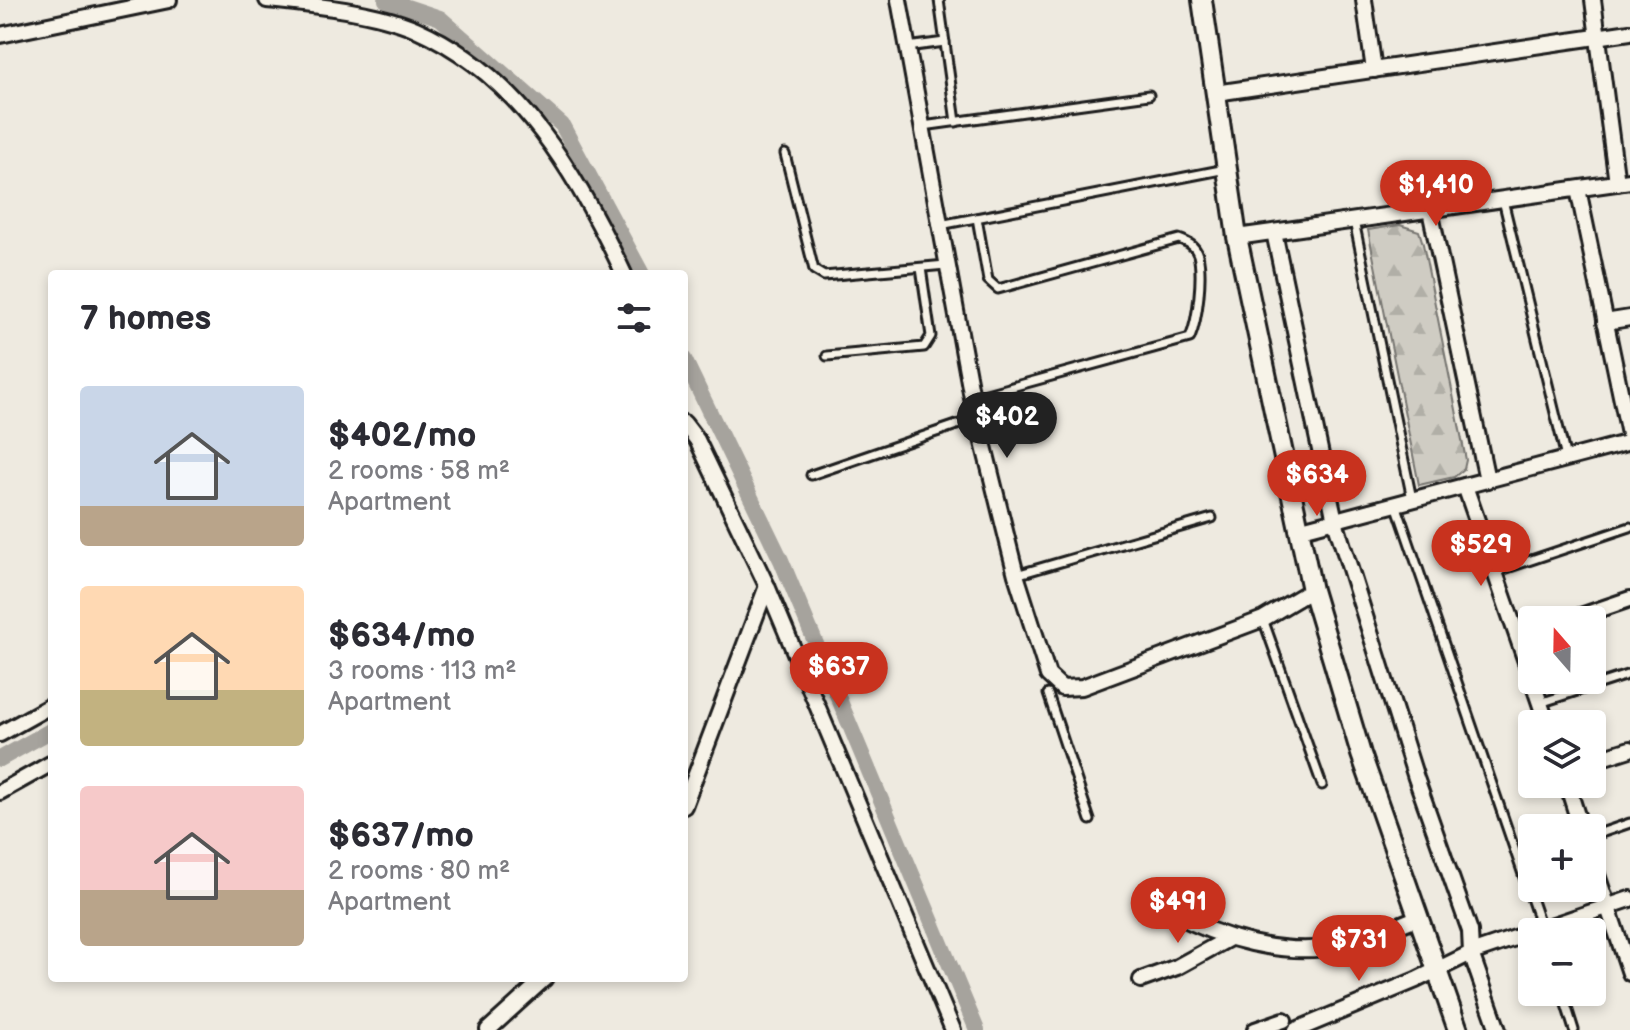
<!DOCTYPE html>
<html lang="en">
<head>
<meta charset="utf-8">
<style>
	:root { --surface:#fff; --page:#f7f7f7; --text:#2b2b33; --muted:#7c7c81; --accent:#c8321e }
	body { margin:0; font-family:"Balsamiq Sans",sans-serif; background:var(--page); color:var(--text); height:100vh; display:flex; flex-direction:column; font-size:30px; white-space:nowrap }
	* { box-sizing:border-box; margin:0 }
	p { font-size:26px; color:var(--muted) }
	.icon { flex:none; width:44px; height:44px; fill:none; stroke:currentColor; stroke-width:2; stroke-linecap:round; stroke-linejoin:round }
	.map { position:relative; flex:1; overflow:hidden }
	.panel { position:absolute; left:48px; top:270px; width:640px; height:712px; display:flex; flex-direction:column; background:var(--surface); border-radius:8px; box-shadow:0 4px 12px #0003 }
	.panel>* { flex:none }
	.needle { width:52px; rotate:340deg }
	.controls { position:absolute; left:1518px; top:606px; display:grid; gap:16px }
	.controls a { display:grid; place-items:center; width:88px; height:88px; border-radius:8px; background:var(--surface); box-shadow:0 4px 12px #0003; font-size:40px }
	.price { position:absolute; translate:-50% -68px; padding:0 18px; border-radius:28px; background:var(--accent); color:#fff; font-size:26px; line-height:52px; filter:drop-shadow(0 2px 4px #0008) }
	.price::after { content:''; position:absolute; left:50%; top:48px; width:24px; height:18px; margin-left:-12px; background:inherit; clip-path:polygon(0 0,100% 0,50% 100%) }
	.price.current { background:#222; color:#fff }
	ul { padding:0; list-style:none }
	li { display:flex; align-items:center; gap:24px; height:200px; padding:0 32px }
	li span { display:grid; place-items:center; flex:none; width:224px; height:160px; border-radius:8px; color:#555 }
	li>.icon { margin-inline-start:auto }
	span .icon { width:96px; height:96px; fill:#fffc; stroke-width:1 }
	li b { font-size:34px }
	h2 { display:flex; justify-content:space-between; align-items:center; height:96px; padding:0 32px; font-size:34px }
	.map>svg:first-child { display:block }
	.forest { fill:url(#forest-firs); stroke:#767470; stroke-width:2 }
	.lines { fill:none; stroke-linecap:round; stroke-linejoin:round }
	.canal { stroke:#a6a39d; stroke-width:16 }
	.service-casing { stroke:#1c1c1c; stroke-width:13 }
	.minor-casing { stroke:#1c1c1c; stroke-width:20 }
	.tertiary-casing { stroke:#1c1c1c; stroke-width:24 }
	.service { stroke:#f7f3e8; stroke-width:7 }
	.minor { stroke:#f7f3e8; stroke-width:14 }
	.tertiary { stroke:#f7f3e8; stroke-width:18 }
</style>
</head>
<body>
<div class="map">
<svg width="1630" height="1030" viewBox="0 0 1630 1030">
	<defs>
		<pattern id="forest-firs" width="22" height="20" patternUnits="userSpaceOnUse" patternTransform="scale(2)"><rect width="22" height="20" fill="#cfccc3"/><path d="M5 1l3.5 6h-7zM16 11l3.5 6h-7z" fill="#b1afa7"/></pattern>
	</defs>
	<rect width="100%" height="100%" fill="#eeeae0"/>
	<filter id="ink" filterUnits="userSpaceOnUse"><feTurbulence type="fractalNoise" baseFrequency=".0125" numOctaves="2"/><feDisplacementMap in="SourceGraphic" scale="16" xChannelSelector="R" yChannelSelector="G"/><feConvolveMatrix kernelMatrix="1 2 1 2 8 2 1 2 1" color-interpolation-filters="sRGB"/></filter>
	<g filter="url(#ink)">
		<polygon class="forest" points="1400,225 1419,231 1423,244 1466,460 1464,469 1454,477 1419,485 1368,230"/>
		<g class="lines">
			<g class="canal">
				<polyline points="386,0 440,18 562,125 642,274"/>
				<polyline points="684,359 781,560 977,1030"/>
				<polyline points="0,759 52,730"/>
			</g>
			<g class="service-casing">
				<g id="service">
					<polyline points="939,0 956,122"/>
					<polyline points="907,47 945,42"/>
					<polyline points="923,126 1149,95"/>
					<polyline points="785,154 814,270 824,276 946,265"/>
					<polyline points="1503,200 1566,458"/>
					<polyline points="1354,221 1412,499"/>
					<polyline points="940,225 1226,169"/>
					<polyline points="827,356 924,347 931,336 921,268"/>
					<path d="M972,398L1190,338C1198,319 1203,275 1198,255C1195,245 1187,242 1179,239L998,289L988,280L977,218"/>
					<polyline points="811,475 977,418"/>
					<polyline points="1396,504 1542,930"/>
					<polyline points="1495,572 1630,527"/>
					<polyline points="1016,575 1212,518"/>
					<polyline points="1263,619 1322,785"/>
					<polyline points="1048,694 1090,820"/>
					<polyline points="1540,703 1630,674"/>
					<polyline points="1592,836 1630,823"/>
					<polyline points="1562,992 1574,1030"/>
				</g>
			</g>
			<g class="minor-casing">
				<g id="minor">
					<path d="M267,0C313,5 374,11 416,29C520,75 578,176 624,274"/>
					<polyline points="899,0 972,398 1016,575 1048,675 1062,688 1082,687 1263,619 1312,590"/>
					<polyline points="1364,0 1374,70"/>
					<polyline points="1593,0 1617,183"/>
					<polyline points="0,35 169,0"/>
					<polyline points="1216,93 1630,32"/>
					<polyline points="1578,189 1630,439"/>
					<polyline points="1430,210 1487,480"/>
					<polyline points="1274,232 1335,521 1416,778 1470,931 1471,953 1498,1030"/>
					<polyline points="1237,237 1630,181"/>
					<polyline points="1605,322 1630,318"/>
					<polyline points="684,423 697,440 767,586 953,1030"/>
					<polyline points="1465,486 1532,679"/>
					<polyline points="1298,530 1630,442"/>
					<polyline points="1569,620 1630,599"/>
					<polyline points="1532,680 1547,724"/>
					<polyline points="0,734 52,705"/>
					<polyline points="1592,761 1630,749"/>
					<polyline points="1567,784 1581,828"/>
					<polyline points="0,792 52,763"/>
					<polyline points="684,806 767,586"/>
					<polyline points="1592,860 1630,973"/>
					<path d="M1171,912C1221,939 1282,957 1340,946C1366,941 1392,927 1417,918"/>
					<polyline points="1141,980 1177,967 1228,939"/>
					<polyline points="488,1030 545,978"/>
					<polyline points="1255,1030 1284,1020"/>
					<polyline points="1296,1030 1416,980 1471,953 1630,899"/>
				</g>
			</g>
			<g class="tertiary-casing">
				<polyline id="tertiary" points="1202,0 1237,237 1312,590 1361,754 1458,1030"/>
			</g>
			<use href="#service" class="service"/>
			<use href="#minor" class="minor"/>
			<use href="#tertiary" class="tertiary"/>
		</g>
	</g>
</svg>
<div class="controls">
<a><svg class="needle" viewBox="-14 -14 28 28"><path d="M0-13l5 13h-10z" fill="#e53935"/><path d="M0 13l5-13h-10z" fill="#7c7c81"/></svg></a>
<a><svg class="icon" aria-label="layers" viewBox="0 0 24 24"><path d="M12 4l9 5-9 5-9-5zM3 14l9 5 9-5"/></svg></a>
<a>+</a>
<a>−</a>
</div>
<b class="price" style="left:1436px;top:228px">$1,410</b>
<b class="price current" style="left:1007px;top:460px">$402</b>
<b class="price" style="left:1317px;top:518px">$634</b>
<b class="price" style="left:1481px;top:588px">$529</b>
<b class="price" style="left:839px;top:710px">$637</b>
<b class="price" style="left:1178px;top:945px">$491</b>
<b class="price" style="left:1359px;top:983px">$731</b>
<section class="panel">
<h2>7 homes<svg class="icon" aria-label="filters" viewBox="0 0 24 24"><path d="M4 7h16M4 17h16"/><circle cx="9" cy="7" r="2"/><circle cx="15" cy="17" r="2"/></svg></h2>
<ul>
<li><span style="background:linear-gradient(#c9d6e8 75%,#b9a48a 0)"><svg class="icon" aria-label="home" viewBox="0 0 24 24"><path d="M3 11l9-7 9 7M6 9v11h12V9"/></svg></span><div><b>$402/mo</b><p>2 rooms · 58 m²</p><p>Apartment</p></div></li>
<li><span style="background:linear-gradient(#ffd9b3 65%,#c2b280 0)"><svg class="icon" aria-label="home" viewBox="0 0 24 24"><path d="M3 11l9-7 9 7M6 9v11h12V9"/></svg></span><div><b>$634/mo</b><p>3 rooms · 113 m²</p><p>Apartment</p></div></li>
<li><span style="background:linear-gradient(#f6c9c9 65%,#b9a48a 0)"><svg class="icon" aria-label="home" viewBox="0 0 24 24"><path d="M3 11l9-7 9 7M6 9v11h12V9"/></svg></span><div><b>$637/mo</b><p>2 rooms · 80 m²</p><p>Apartment</p></div></li>
</ul>
</section>
</div>
</body>
</html>
